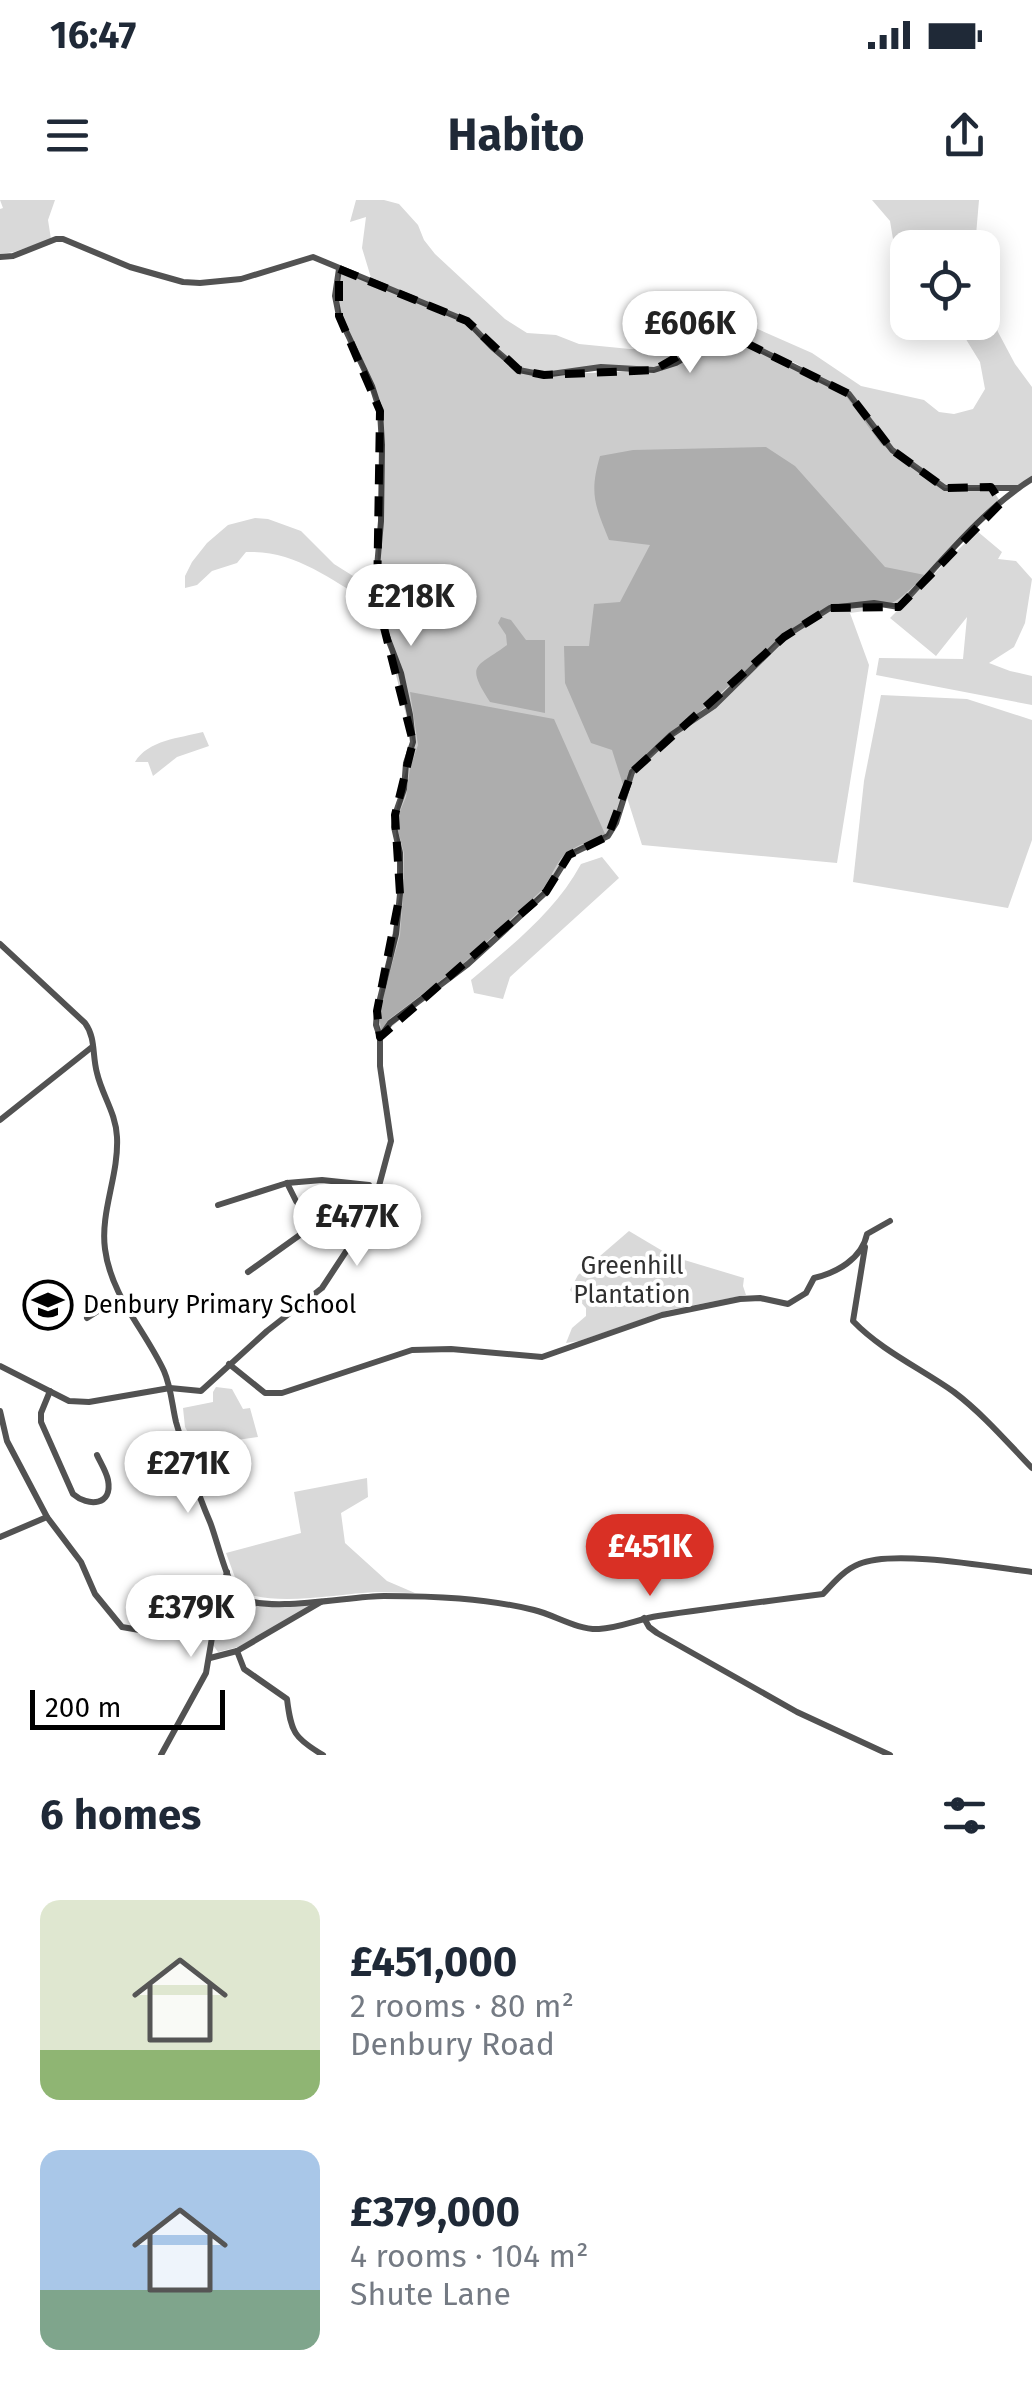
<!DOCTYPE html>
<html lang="en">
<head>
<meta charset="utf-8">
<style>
	:root { --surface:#fff; --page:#f6f6f7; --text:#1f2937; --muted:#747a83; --accent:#d93025 }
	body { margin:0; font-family:"Fira Sans",sans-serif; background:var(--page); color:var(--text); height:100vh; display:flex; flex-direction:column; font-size:38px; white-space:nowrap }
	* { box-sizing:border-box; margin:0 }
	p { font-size:32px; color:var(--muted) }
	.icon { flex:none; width:55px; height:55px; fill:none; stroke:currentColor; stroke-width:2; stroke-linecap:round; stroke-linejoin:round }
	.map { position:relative; height:1555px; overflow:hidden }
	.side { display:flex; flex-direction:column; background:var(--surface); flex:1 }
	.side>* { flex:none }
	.buttons { position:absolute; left:890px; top:30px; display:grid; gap:20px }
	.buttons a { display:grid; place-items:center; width:110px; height:110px; border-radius:20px; background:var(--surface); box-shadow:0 5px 25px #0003; font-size:50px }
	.scale { position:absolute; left:30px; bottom:25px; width:195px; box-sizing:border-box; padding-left:10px; border:5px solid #000; border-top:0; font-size:28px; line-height:35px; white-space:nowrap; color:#000; -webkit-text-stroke:8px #fff; paint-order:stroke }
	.price { position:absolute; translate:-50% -85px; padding:0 22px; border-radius:35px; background:#fff; color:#222; font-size:32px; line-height:65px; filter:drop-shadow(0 2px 5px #0008) }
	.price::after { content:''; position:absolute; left:50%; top:60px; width:30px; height:22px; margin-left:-15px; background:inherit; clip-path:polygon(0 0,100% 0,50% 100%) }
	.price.on { background:var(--accent); color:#fff }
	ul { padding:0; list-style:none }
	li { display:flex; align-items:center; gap:30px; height:250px; padding:0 40px }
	li span { display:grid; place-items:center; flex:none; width:280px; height:200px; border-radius:20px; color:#555 }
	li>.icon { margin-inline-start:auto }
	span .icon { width:120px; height:120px; fill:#fffc; stroke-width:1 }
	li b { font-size:42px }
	h2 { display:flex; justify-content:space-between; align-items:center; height:120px; padding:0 40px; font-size:42px }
	.status { display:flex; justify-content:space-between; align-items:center; height:70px; padding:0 50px; background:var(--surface); direction:ltr }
	.status svg { height:28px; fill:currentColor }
	header { display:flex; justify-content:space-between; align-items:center; height:130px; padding:0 40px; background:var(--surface); font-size:45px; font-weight:700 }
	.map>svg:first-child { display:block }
	.green { fill:#d9d9d9 }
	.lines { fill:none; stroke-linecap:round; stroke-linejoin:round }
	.street { stroke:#525252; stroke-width:6 }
	.marked { fill:#000; fill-opacity:0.2; stroke:#000; stroke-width:8; stroke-dasharray:20 12; stroke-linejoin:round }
	.labels { text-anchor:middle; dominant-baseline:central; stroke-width:8; stroke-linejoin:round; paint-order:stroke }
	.park-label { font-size:25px; fill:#303030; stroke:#fff }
	.poi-label { font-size:25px; fill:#000; stroke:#fff; text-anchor:start }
</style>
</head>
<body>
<div class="status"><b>16:47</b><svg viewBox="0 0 49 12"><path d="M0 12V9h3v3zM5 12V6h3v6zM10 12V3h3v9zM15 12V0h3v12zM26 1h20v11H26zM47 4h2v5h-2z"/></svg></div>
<header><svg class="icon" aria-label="menu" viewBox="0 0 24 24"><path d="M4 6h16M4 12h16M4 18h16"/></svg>Habito<svg class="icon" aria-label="share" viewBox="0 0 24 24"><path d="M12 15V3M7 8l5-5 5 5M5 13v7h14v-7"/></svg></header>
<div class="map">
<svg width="1032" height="1555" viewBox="0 0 1032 1555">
	<rect width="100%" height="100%" fill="#fff"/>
	<g class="green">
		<polygon points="0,0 55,0 48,20 51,39 14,52 0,54 0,9 3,8"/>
		<polygon points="356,0 384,0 399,4 418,25 424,40 435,54 505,119 527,133 556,135 579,144 630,149 655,148 705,127 716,131 686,159 660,167 543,173 519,170 465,119 372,81 362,48 366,17 350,22"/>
		<polygon points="872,0 979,0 975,47 908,48 907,57 894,45 890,21"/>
		<polygon points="983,92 998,132 1015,164 1032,187 1032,279 1018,288 942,288 881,244 846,196 797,164 731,133 735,119 812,153 861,186 924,200 939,212 954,214 973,209 985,189 980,162 956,123 982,122"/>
		<path d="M766,247L795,266L885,367L925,375C894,405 893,407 850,413L869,465L837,663L642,645L612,550L591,543L565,483L564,446H589L594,404L620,402L650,345L609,340C595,305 589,294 600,256L633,250Z"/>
		<path d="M255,318L268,319L301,331L334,364L369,386L368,401C328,378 294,350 246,352L237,363L212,371L197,385L185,388V376L192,362L207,343L228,325Z"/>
		<polygon points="977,331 1002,352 998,359 1016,361 1032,379 1025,423 1014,447 989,463 1010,471 1032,476 1032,505 876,475 879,458 963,459 967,417 936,456 890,418"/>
		<path d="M501,417L511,420L526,440H545V513L490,502C465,463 476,468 507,445L506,435L498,423Z"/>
		<path d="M410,492L554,519L605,634C591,641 569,647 560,660C553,670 549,681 542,690L465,762L388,820L381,831L379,812L400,735L403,696L404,653L397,627L398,616L406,597L410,568L418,545Z"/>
		<polygon points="881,495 967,499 1032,520 1032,640 1008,708 853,682 864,581"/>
		<path d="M203,532L209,546L177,557L153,576L148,562H135C148,540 180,538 203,532Z"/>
		<path d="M602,657L619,678L510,777L503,799L474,793L471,780C512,745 555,712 581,664Z"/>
		<polygon points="629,1031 671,1056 744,1078 743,1086 746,1095 669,1110 579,1141 566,1143 572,1128 586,1116 586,1108 570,1090 578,1075"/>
		<polygon points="216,1187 232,1189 243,1209 250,1208 258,1237 195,1246 185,1227 183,1208 213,1202 213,1192"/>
		<path d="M367,1278L368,1297L341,1313L345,1343L387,1381L415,1393C402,1393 389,1392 375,1392C338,1394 273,1407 240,1391L226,1353L301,1333L294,1292Z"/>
		<path d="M218,1375L227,1382L231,1395C257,1410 282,1406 311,1405V1408L238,1447L218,1452L206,1435L202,1415L185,1420L184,1417L191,1409L190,1402L200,1401Z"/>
	</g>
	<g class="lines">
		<g class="street">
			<polyline points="0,57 13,56 56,39 63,39 130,67 183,82 200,83 241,79 313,57 467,121 492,147 519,170 544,175 601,167 654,170 676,163 692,154 714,134 722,131 849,194 892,250 945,288 1018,288"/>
			<path d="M0,744L85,823C96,838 92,855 97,873C102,895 116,913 117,937C119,975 100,1012 105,1049C111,1096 145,1130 164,1171C171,1187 172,1205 176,1222C186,1256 196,1290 210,1322C217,1339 228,1390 242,1398C269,1413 350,1396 384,1396C434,1396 485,1398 534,1410C555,1415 577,1430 599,1429C619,1428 639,1419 658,1416C713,1408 768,1401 823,1394C834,1382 844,1370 859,1364C893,1349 992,1367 1032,1372"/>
			<path d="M381,836L390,823L468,764L502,733L546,692L569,655L608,636L616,623L632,572L671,535L714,506L784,437L830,408L874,403L899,407C939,365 982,310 1032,279"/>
			<polyline points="0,920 92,847"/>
			<polyline points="287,983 296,1001 310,1018"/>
			<polyline points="218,1005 287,983 322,980 369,985"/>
			<path d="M865,1047L853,1121C882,1151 920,1168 954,1192C983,1214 1007,1242 1032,1268"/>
			<polyline points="248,1072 304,1032 310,1018 372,1012"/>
			<polyline points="87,1118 120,1097"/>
			<path d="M229,1164L265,1193H282L412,1150L451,1149L542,1157L662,1115L740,1099L760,1098L788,1104L806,1093L814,1078C836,1073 862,1059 867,1034L890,1021"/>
			<polyline points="0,1166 69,1201 89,1202 170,1188 201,1191 267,1131 322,1088 372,1012 391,941 380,866 380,837 376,825 377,811 396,734 400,694 400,653 394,627 395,615 404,589 406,563 413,542 410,515 401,473 385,431 377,400 376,379 381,321 382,245 380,211 372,186 339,116 335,96 339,69"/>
			<path d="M50,1191L41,1213V1222L73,1294C88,1307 113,1306 108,1280C106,1271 100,1262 97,1255"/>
			<polyline points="0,1211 7,1241 47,1317 81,1362 95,1394 122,1427 151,1432 256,1403"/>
			<polyline points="0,1337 47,1317"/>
			<polyline points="644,1418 649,1427 657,1433 797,1512 890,1555"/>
			<path d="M237,1451L244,1469L287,1499C291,1532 294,1538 323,1555"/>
			<polyline points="210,1458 237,1451 321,1402"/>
			<polyline points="161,1555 206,1473 216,1414 227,1372"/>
		</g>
	</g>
	<path class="marked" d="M339,69L467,121L519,170L544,175L654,170L722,131L849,194L892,250L945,288L991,287L1001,303L899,407L830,408L784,437L632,572L608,636L569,655L546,692L380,837L377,811L400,694L395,615L413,542L377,400L380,211L339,116Z"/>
	<defs>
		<g id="school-ring" transform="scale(2.5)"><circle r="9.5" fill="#fff" stroke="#000" stroke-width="1.5"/><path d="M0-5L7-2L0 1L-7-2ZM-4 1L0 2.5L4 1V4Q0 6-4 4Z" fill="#000"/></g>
	</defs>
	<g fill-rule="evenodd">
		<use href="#school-ring" x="48" y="1105"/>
	</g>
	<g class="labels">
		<g class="park-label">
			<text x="632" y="1066">Greenhill<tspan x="632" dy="29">Plantation</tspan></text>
		</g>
		<g class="poi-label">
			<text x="83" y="1105">Denbury Primary School</text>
		</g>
	</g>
</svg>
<div class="buttons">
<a><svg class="icon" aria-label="locate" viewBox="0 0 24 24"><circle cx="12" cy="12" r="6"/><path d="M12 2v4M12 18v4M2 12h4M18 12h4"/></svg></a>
</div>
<div class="scale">200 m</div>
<b class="price" style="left:690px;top:176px">£606K</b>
<b class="price" style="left:411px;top:449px">£218K</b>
<b class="price" style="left:357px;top:1069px">£477K</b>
<b class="price" style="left:188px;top:1316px">£271K</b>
<b class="price on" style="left:650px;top:1399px">£451K</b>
<b class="price" style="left:191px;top:1460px">£379K</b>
</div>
<section class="side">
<h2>6 homes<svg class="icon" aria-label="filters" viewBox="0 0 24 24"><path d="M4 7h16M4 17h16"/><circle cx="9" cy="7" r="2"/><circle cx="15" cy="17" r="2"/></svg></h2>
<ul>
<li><span style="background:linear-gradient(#dfe7d0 75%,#8fb573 0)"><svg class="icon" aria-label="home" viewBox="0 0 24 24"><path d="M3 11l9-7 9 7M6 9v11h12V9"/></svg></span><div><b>£451,000</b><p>2 rooms · 80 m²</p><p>Denbury Road</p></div></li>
<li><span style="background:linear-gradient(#a9c7e8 70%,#7fa58c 0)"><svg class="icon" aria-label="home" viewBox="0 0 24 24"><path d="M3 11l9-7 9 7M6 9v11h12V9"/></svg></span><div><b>£379,000</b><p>4 rooms · 104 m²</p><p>Shute Lane</p></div></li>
</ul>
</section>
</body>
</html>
